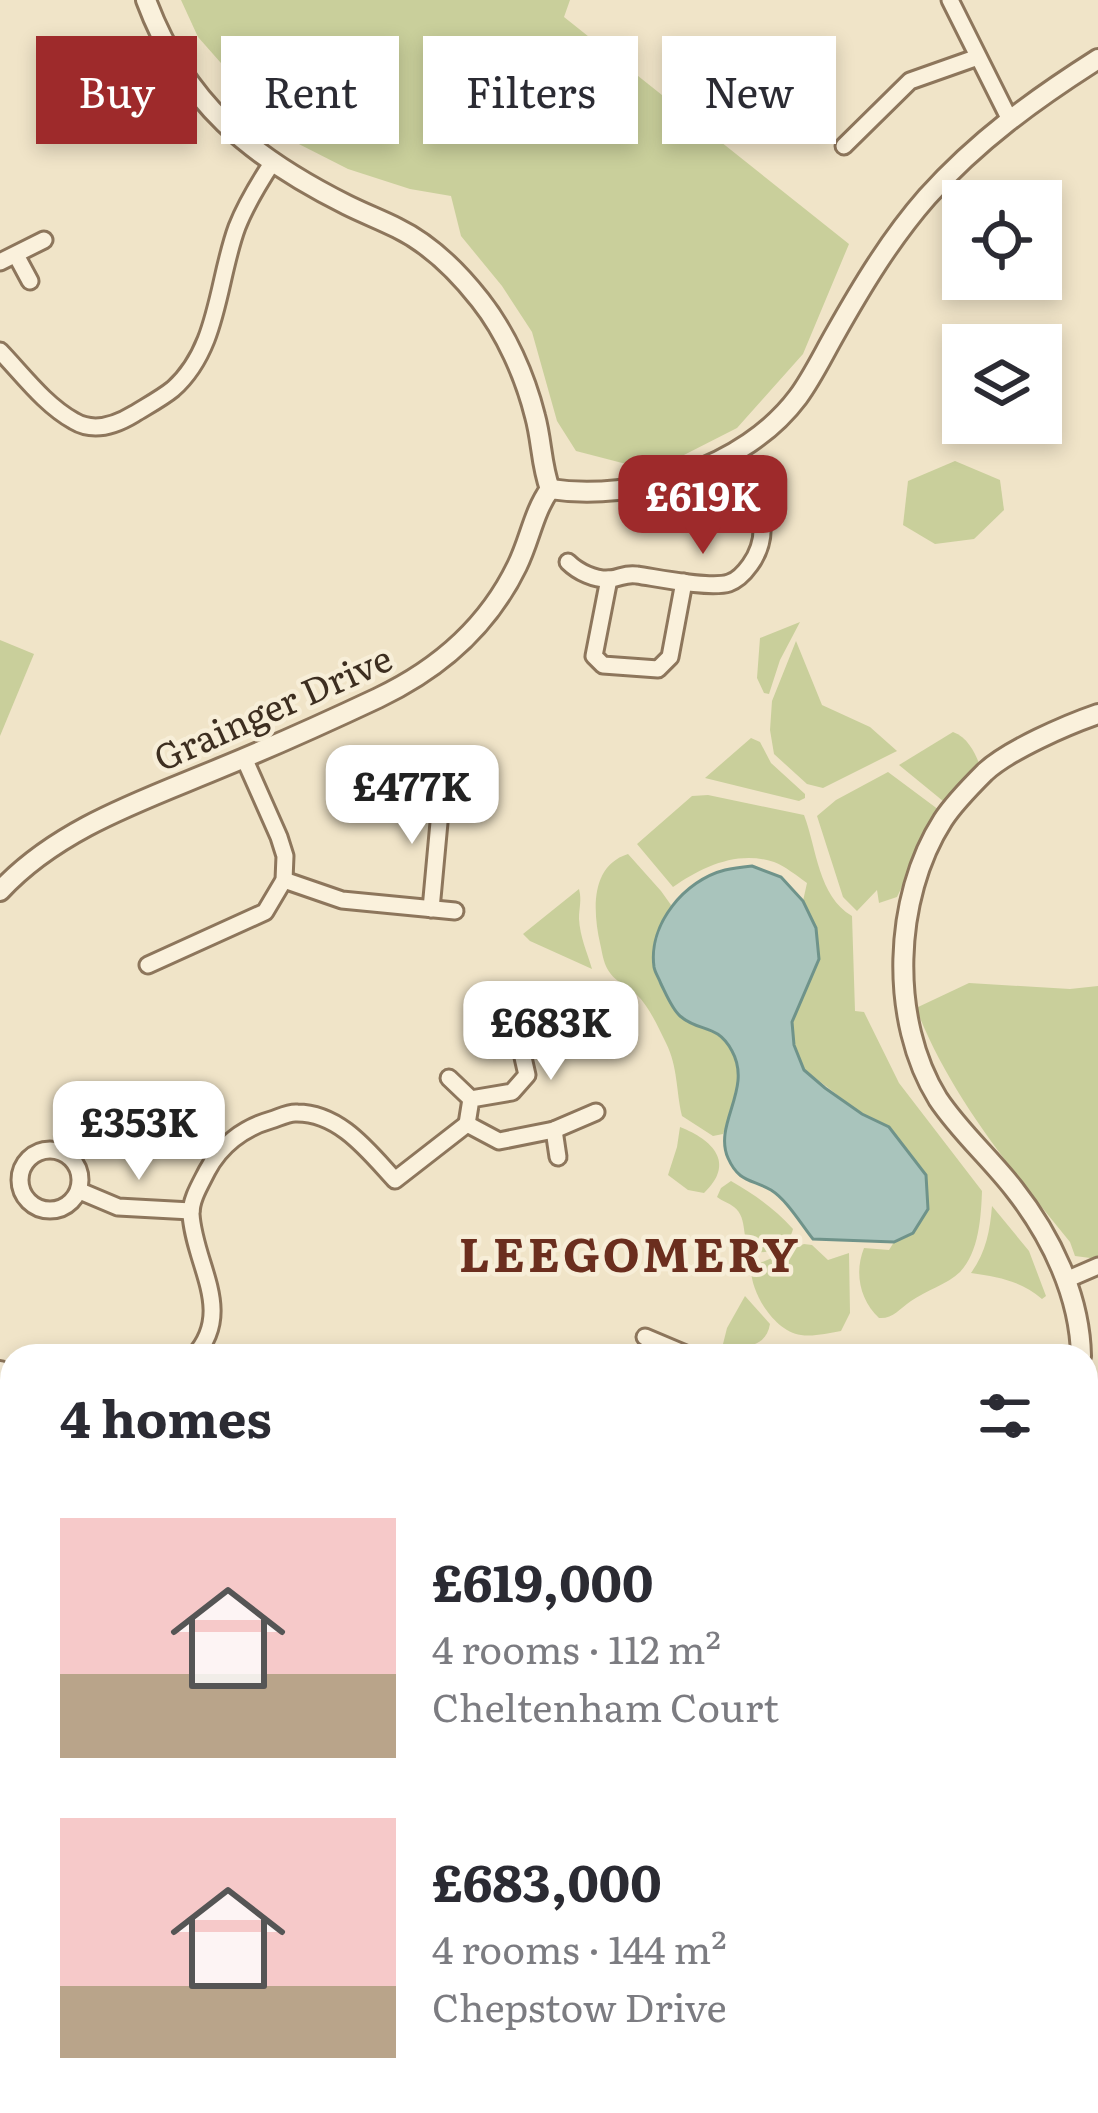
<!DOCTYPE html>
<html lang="en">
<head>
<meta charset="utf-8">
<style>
	:root { --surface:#fff; --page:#f2f2f3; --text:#2b2b33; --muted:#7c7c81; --accent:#9e2a2b }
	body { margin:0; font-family:Literata,serif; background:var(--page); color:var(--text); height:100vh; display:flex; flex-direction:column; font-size:45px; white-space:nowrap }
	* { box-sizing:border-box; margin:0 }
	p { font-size:39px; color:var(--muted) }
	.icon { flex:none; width:66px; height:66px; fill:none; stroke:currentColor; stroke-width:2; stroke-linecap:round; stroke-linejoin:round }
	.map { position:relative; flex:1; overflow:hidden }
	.side { position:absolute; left:0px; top:1344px; width:1098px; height:771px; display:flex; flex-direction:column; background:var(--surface); border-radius:36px 36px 0 0; box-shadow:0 6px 18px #0003 }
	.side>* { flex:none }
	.top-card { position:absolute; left:36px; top:36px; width:1026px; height:108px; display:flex; gap:24px }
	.controls { position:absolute; left:942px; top:180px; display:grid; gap:24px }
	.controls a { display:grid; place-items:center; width:120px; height:120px; border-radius:0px; background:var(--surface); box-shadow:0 6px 18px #0003; font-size:60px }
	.price { position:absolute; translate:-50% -102px; padding:0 27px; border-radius:24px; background:#fff; color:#222; font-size:39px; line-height:78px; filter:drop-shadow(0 3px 6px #0008) }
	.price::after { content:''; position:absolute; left:50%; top:72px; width:36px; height:27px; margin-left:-18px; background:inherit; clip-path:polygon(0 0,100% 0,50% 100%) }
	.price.active { background:var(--accent); color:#fff }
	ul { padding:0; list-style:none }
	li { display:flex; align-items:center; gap:36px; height:300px; padding:0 60px }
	li span { display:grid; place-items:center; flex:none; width:336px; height:240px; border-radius:0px; color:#555 }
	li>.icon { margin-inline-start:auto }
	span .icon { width:144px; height:144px; fill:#fffc; stroke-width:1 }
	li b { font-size:51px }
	h2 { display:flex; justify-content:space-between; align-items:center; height:144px; padding:0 60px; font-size:51px }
	.pill { padding:0 42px; border-radius:0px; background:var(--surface); box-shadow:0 6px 18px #0003; font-size:42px; line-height:108px }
	.pill.active { background:var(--accent); color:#fff }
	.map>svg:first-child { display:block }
	.green { fill:#c9cf9b }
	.water { fill:#a9c4bc; stroke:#6f938a; stroke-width:3 }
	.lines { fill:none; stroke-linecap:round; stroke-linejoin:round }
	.minor-casing { stroke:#8d765c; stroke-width:21 }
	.tertiary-casing { stroke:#8d765c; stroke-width:24 }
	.minor { stroke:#faf1dc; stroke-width:15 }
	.tertiary { stroke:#faf1dc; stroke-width:18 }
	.labels { text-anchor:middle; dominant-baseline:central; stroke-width:9; stroke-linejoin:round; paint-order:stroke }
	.street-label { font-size:36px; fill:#3d2e20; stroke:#f7eed8 }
	.district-label { font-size:48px; font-weight:bold; letter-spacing:3px; fill:#6b2e1e; stroke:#f7eed8 }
</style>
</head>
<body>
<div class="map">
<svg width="1098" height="2113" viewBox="0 0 1098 2113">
	<rect width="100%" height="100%" fill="#f0e4c8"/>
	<g class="green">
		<polygon points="181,0 570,0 564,17 849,244 803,354 737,428 680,457 630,465 576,451 557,421 532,332 502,286 461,236 451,196 410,189 348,169 287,138 198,37"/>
		<polygon points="955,461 1000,480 1004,510 974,539 935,544 903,525 908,481"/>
		<polygon points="800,622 780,660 769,694 764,693 757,678 760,638"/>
		<polygon points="0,640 34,654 0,736"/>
		<polygon points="796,641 822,705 870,727 897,751 823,788 807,784 774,754 770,730 772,701"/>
		<path d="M953,732C967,737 974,751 979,763L943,801L899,765Z"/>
		<polygon points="751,738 760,742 771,763 805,794 805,798 799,801 705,778"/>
		<polygon points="888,772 939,810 897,897 879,903 877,890 857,911 843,897 817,816 836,800"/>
		<path d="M708,795L804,815C817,849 818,896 852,916L855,1011L864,1012L899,1083L982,1191C981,1217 979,1252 960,1272C948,1284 925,1291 911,1301C899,1309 893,1319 879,1318C860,1300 854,1273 864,1248L889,1250L894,1242L913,1232L926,1175L890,1127L862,1114L805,1070L794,1045L792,1022L801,998L816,928L803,901L807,883C797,876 785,866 774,862C737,850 702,867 673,887L637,844L692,796Z"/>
		<path d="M628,854L661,891L671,905L657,938L702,1027C708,1029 715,1030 720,1033C751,1056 734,1106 723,1134L713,1136L682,1116C676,1091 678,1067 666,1043C658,1027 649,1006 636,994C627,986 614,981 608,970C603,962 602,951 600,943C593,911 590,866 628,854Z"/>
		<path d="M579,889C582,901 579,907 579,919C580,937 587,952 592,969L530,941L523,934Z"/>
		<path d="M969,983L1070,989L1098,986V1259L1075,1256L1070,1242C1011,1169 950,1096 916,1008Z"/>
		<path d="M680,1127C713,1140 736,1163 704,1193L688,1190L668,1175L677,1147Z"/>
		<path d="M731,1181C755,1195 774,1208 793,1229C787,1251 771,1252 752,1253C740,1239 749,1219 734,1207C729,1203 722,1201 717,1197L721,1188Z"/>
		<path d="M992,1206L1029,1251L1046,1296L1042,1299C1021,1281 999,1277 971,1273C986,1252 990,1231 992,1206Z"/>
		<path d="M804,1244L812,1245L828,1260L849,1253L850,1313L841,1331C828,1333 813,1337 801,1335C774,1331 750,1292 751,1267Z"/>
		<path d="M745,1296L770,1324C766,1348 743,1349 723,1344L727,1328Z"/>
		<polygon points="1098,1585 1098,1817 1086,1803 1086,1587"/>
		<polygon points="1086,1860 1098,1872 1098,2113 656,2113 665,2108 665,2103 1086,2103"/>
	</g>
	<path class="water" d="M752,866L781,877L803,901L816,928L819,959L792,1022L794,1045L804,1070L825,1088L862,1114L889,1127L926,1175L928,1209L913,1233L894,1242L813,1239C801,1224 787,1200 771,1190C752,1179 739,1183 728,1158C713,1124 753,1089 732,1051C717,1023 700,1033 680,1016C672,1009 666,994 661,984C659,978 655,973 654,967C648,924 685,880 725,870C734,868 743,867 752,866Z"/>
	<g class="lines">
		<g class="minor-casing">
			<g id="minor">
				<polyline points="950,0 1009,118"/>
				<polyline points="844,146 910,81 978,57"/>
				<polyline points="16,255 30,281"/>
				<polyline points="0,262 44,240"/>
				<path d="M0,351C23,375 45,405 74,421C94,433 116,425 134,414C147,406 162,398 173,389C219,348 217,281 237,227C246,204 259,183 272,163"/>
				<path d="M568,562C578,572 595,580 610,579C621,578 625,573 637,575C658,578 710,589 729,583C738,580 745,572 750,565C778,526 752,489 731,455"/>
				<polyline points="609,579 594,656 603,665 658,669 670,657 684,582"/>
				<polyline points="284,880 342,900 455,911"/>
				<polyline points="431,909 442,790"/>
				<polyline points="148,965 265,912 284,880 285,856 279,837 244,758"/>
				<polyline points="449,1078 471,1099"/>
				<polyline points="467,1124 471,1099 512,1092 527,1075 522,1053 502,1031"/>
				<polyline points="554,1130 558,1157"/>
				<circle cx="50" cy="1180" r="30"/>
				<polyline points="80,1191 118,1207 191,1211"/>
				<polyline points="1066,1280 1098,1266"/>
				<polyline points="645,1337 690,1356"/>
				<path d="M194,1356C235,1311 194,1265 191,1214C191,1199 200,1185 207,1171C220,1146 243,1128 271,1120C278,1118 289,1112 297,1113C340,1113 369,1152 395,1180L467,1124L499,1141L554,1130L596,1112"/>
				<polyline points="0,1455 12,1456"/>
				<polyline points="247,2103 249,2113"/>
				<polyline points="465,2103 481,2113"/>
			</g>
		</g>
		<g class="tertiary-casing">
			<g id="tertiary">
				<path d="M550,489C635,502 745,468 798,397C812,378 823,355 835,334C862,286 891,238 927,197C977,141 1035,99 1098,59"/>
				<path d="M0,891C59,827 147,799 225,766C276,745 327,722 378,698C439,669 487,628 517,566C530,540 533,513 550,489C541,465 542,441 535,416C525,376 506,333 480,300C458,272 430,244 397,228C381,220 363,213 347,205C251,157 184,103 146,0"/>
				<path d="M1081,1356C1080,1296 1051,1236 1014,1189C990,1158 960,1132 938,1099C889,1020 893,898 943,820C954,803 971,786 985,772C1009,750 1066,725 1098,714"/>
				<polyline points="0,1371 3,1433 0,1448"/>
				<polyline points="1086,1833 1098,1844"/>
				<polyline points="262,2113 291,2110 341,2113"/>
			</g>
		</g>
		<use href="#minor" class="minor"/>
		<use href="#tertiary" class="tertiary"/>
	</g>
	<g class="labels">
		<g class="street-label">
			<text transform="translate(272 706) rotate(-24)">Grainger Drive</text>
		</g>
		<g class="district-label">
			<text x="630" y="1251">LEEGOMERY</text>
		</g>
	</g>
</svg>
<div class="controls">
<a><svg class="icon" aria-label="locate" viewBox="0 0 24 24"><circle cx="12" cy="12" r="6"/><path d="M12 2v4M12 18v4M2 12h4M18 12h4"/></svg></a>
<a><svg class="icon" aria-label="layers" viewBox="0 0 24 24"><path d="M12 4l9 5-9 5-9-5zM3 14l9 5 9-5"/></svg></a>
</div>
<b class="price active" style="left:703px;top:557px">£619K</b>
<b class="price" style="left:412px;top:847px">£477K</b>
<b class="price" style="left:551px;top:1083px">£683K</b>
<b class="price" style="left:139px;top:1183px">£353K</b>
<div class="top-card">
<a class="pill active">Buy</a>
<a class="pill">Rent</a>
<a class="pill">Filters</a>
<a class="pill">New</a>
</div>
<section class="side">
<h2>4 homes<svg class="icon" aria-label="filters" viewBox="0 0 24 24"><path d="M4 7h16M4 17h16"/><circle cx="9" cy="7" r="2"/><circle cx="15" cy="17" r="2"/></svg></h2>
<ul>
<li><span style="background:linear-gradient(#f6c9c9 65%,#b9a48a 0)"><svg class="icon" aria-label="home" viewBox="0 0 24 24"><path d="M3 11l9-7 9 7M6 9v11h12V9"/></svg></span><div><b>£619,000</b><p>4 rooms · 112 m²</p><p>Cheltenham Court</p></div></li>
<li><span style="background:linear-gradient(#f6c9c9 70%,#b9a48a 0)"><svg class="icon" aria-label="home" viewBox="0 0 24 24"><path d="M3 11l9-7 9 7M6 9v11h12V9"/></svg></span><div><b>£683,000</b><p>4 rooms · 144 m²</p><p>Chepstow Drive</p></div></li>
</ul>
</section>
</div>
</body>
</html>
